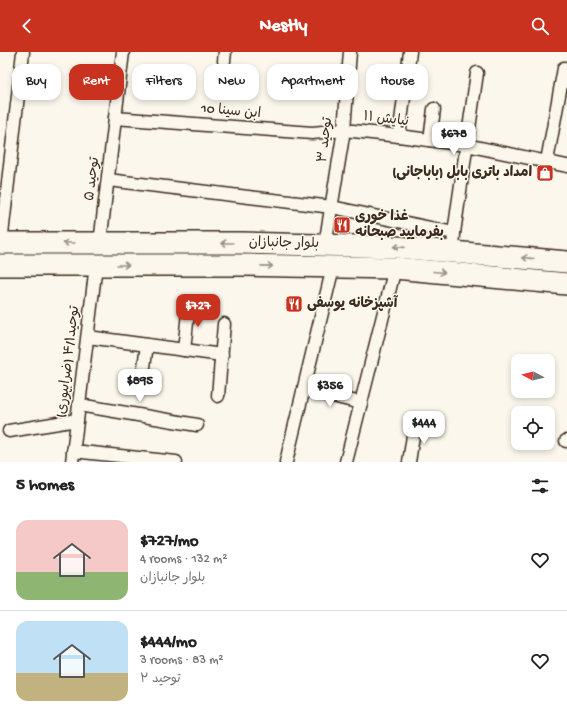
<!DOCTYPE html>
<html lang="en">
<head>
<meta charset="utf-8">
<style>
	:root { --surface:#fff; --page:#f6f6f6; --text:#222; --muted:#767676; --line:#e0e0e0; --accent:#c8321e }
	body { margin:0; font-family:"Gochi Hand","Playpen Sans Arabic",sans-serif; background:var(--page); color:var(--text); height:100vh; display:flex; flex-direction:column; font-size:15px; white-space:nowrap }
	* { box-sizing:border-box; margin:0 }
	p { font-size:13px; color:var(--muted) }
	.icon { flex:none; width:22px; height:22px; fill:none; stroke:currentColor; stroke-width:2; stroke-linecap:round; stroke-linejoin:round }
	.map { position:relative; height:410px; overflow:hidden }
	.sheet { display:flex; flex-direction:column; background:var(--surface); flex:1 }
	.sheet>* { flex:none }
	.banner { position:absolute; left:12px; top:12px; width:543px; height:36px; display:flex; gap:8px }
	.needle { width:26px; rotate:277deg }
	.tools { position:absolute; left:511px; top:302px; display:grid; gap:8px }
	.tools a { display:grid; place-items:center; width:44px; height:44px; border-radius:8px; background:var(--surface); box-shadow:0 2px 6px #0003; font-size:20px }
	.price { position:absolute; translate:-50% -34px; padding:0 9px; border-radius:8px; background:#fff; color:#222; font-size:13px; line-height:26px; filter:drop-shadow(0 1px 2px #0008) }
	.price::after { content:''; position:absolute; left:50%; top:24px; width:12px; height:9px; margin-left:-6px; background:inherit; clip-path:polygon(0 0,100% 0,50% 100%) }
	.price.selected { background:var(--accent); color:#fff }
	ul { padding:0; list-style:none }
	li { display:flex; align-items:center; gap:12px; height:100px; padding:0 16px }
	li+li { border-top:1px solid var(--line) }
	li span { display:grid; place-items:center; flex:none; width:112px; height:80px; border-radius:12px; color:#555 }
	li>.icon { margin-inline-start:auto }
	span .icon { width:48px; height:48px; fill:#fffc; stroke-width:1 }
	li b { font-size:17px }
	h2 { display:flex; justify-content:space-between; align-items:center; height:48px; padding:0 16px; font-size:17px }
	.chip { padding:0 14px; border-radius:12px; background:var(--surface); box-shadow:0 2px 6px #0003; font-size:14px; line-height:36px }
	.chip.selected { background:var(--accent); color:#fff }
	header { display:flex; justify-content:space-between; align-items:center; height:52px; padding:0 16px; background:var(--accent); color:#fff; font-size:18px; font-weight:800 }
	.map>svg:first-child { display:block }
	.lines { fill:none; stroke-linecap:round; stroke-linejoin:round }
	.minor-casing { stroke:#3b2a1e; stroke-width:15 }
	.trunk-casing { stroke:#3b2a1e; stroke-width:24 }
	.minor { stroke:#fbf7ec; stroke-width:12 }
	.trunk { stroke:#fbf7ec; stroke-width:21 }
	.oneway { stroke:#9b9085 }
	.labels { text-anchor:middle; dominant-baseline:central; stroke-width:3; stroke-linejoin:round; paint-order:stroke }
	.street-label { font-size:14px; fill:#3b2a1e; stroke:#fbf7ec }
	.poi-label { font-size:14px; font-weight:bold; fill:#3b2a1e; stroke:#fbf7ec; text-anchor:start }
</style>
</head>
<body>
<header><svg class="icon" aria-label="back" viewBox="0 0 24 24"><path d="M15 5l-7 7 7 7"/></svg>Nestly<svg class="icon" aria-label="search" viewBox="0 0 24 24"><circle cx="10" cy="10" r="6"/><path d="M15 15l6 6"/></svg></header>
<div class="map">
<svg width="567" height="410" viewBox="0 0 567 410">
	<rect width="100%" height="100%" fill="#fbf7ec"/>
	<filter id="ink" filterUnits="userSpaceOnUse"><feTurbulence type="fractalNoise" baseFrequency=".025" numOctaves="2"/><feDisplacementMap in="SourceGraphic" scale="8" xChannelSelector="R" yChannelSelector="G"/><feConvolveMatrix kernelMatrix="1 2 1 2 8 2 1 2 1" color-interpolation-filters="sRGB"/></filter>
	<g filter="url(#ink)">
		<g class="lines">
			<g class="minor-casing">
				<g id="minor">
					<polyline points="224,9 225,0"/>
					<polyline points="115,66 312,81 344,78 399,84 466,93 567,114"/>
					<polyline points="399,84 410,0"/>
					<polyline points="430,88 434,57"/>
					<polyline points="547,109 564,16"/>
					<polyline points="108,128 332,155 454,181"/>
					<polyline points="1,191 23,0"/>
					<polyline points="100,191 123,0"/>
					<polyline points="325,193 344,78 350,0"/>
					<polyline points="453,199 454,181 477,21"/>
					<polyline points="88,285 222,303"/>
					<polyline points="184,298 189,252"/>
					<polyline points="141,337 147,293"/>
					<polyline points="304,337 361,351"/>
					<polyline points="218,344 224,272"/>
					<polyline points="79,353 197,373"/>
					<polyline points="9,379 77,368"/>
					<polyline points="566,389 567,389"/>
					<polyline points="73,399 176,410"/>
					<polyline points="72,410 96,213"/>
					<polyline points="286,410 333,215"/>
					<polyline points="346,410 395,216"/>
					<polyline points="409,410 415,371"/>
				</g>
			</g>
			<g class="trunk-casing">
				<g id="trunk">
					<polyline points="0,191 242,191 396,195 567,210"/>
					<polyline points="0,213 242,213 395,216 567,232"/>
				</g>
			</g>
			<use href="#minor" class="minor"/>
			<use href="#trunk" class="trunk"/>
		</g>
		<defs><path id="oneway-shaft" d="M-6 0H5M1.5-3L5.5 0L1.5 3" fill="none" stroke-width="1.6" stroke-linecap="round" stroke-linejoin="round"/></defs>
		<g class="oneway">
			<use href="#oneway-shaft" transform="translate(69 191) rotate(-180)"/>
			<use href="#oneway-shaft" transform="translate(227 191) rotate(-180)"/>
			<use href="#oneway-shaft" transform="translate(399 195) rotate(-176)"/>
			<use href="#oneway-shaft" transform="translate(528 206) rotate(-174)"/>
			<use href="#oneway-shaft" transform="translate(123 213)"/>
			<use href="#oneway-shaft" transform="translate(267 214) rotate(1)"/>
			<use href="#oneway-shaft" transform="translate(439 220) rotate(5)"/>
		</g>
	</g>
	<defs>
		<g id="shop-square" transform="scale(0.9)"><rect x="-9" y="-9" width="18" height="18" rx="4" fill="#c8321e" stroke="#fbf7ec"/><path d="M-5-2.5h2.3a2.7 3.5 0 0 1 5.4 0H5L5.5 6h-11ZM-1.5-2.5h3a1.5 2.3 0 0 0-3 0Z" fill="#fff"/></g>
		<g id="restaurant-square" transform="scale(0.9)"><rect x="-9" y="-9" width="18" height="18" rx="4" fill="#c8321e" stroke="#fbf7ec"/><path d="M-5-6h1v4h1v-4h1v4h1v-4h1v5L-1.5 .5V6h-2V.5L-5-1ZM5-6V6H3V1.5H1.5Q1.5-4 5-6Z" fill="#fff"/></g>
	</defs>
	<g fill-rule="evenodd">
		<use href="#shop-square" x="545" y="121"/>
		<use href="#restaurant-square" x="342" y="173"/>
		<use href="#restaurant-square" x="294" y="252"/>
	</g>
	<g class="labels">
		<g class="street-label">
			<text transform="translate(231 60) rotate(5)">ابن سینا 10</text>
			<text transform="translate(386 68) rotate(7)">نیایش ۱۱</text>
			<text transform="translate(326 88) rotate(-83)">توحید ۳</text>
			<text transform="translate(93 127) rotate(-83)">توحید ۵</text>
			<text transform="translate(284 192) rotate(1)">بلوار جانبازان</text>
			<text transform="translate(69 310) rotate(-83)">توحید۴/۱ (ضرابپوری)</text>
		</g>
		<g class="poi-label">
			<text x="532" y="121" text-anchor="end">امداد باتری بابل (باباجانی)</text>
			<text x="355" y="165">غذا خوری<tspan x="355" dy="16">بفرمایید صبحانه</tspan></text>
			<text x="307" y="252">آشپزخانه یوسفی</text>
		</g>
	</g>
</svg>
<div class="tools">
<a><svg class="needle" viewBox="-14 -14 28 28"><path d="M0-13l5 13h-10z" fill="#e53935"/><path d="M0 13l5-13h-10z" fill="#767676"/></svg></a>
<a><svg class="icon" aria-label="locate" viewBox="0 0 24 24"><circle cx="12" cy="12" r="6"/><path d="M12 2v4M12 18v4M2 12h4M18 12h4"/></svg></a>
</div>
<b class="price" style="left:454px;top:104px">$678</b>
<b class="price selected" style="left:198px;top:276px">$727</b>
<b class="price" style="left:140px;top:351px">$895</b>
<b class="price" style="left:330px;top:356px">$356</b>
<b class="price" style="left:424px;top:393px">$444</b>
<div class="banner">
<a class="chip">Buy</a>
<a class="chip selected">Rent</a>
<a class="chip">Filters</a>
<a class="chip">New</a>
<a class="chip">Apartment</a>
<a class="chip">House</a>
</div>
</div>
<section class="sheet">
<h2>5 homes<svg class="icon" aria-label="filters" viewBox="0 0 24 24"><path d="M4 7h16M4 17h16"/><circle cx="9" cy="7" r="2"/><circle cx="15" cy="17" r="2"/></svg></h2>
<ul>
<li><span style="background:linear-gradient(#f6c9c9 65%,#8fb573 0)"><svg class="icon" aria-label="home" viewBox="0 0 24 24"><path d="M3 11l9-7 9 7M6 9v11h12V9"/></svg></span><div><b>$727/mo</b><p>4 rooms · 132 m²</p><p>بلوار جانبازان</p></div><svg class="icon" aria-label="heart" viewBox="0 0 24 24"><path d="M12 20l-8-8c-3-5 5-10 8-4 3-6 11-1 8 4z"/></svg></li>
<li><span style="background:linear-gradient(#bfe0f5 65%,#c2b280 0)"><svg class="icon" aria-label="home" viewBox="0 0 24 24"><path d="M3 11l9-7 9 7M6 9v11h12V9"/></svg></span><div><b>$444/mo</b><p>3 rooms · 83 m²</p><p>توحید ۲</p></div><svg class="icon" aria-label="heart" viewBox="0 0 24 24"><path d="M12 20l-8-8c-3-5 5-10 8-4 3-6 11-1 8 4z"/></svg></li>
</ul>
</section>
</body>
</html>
